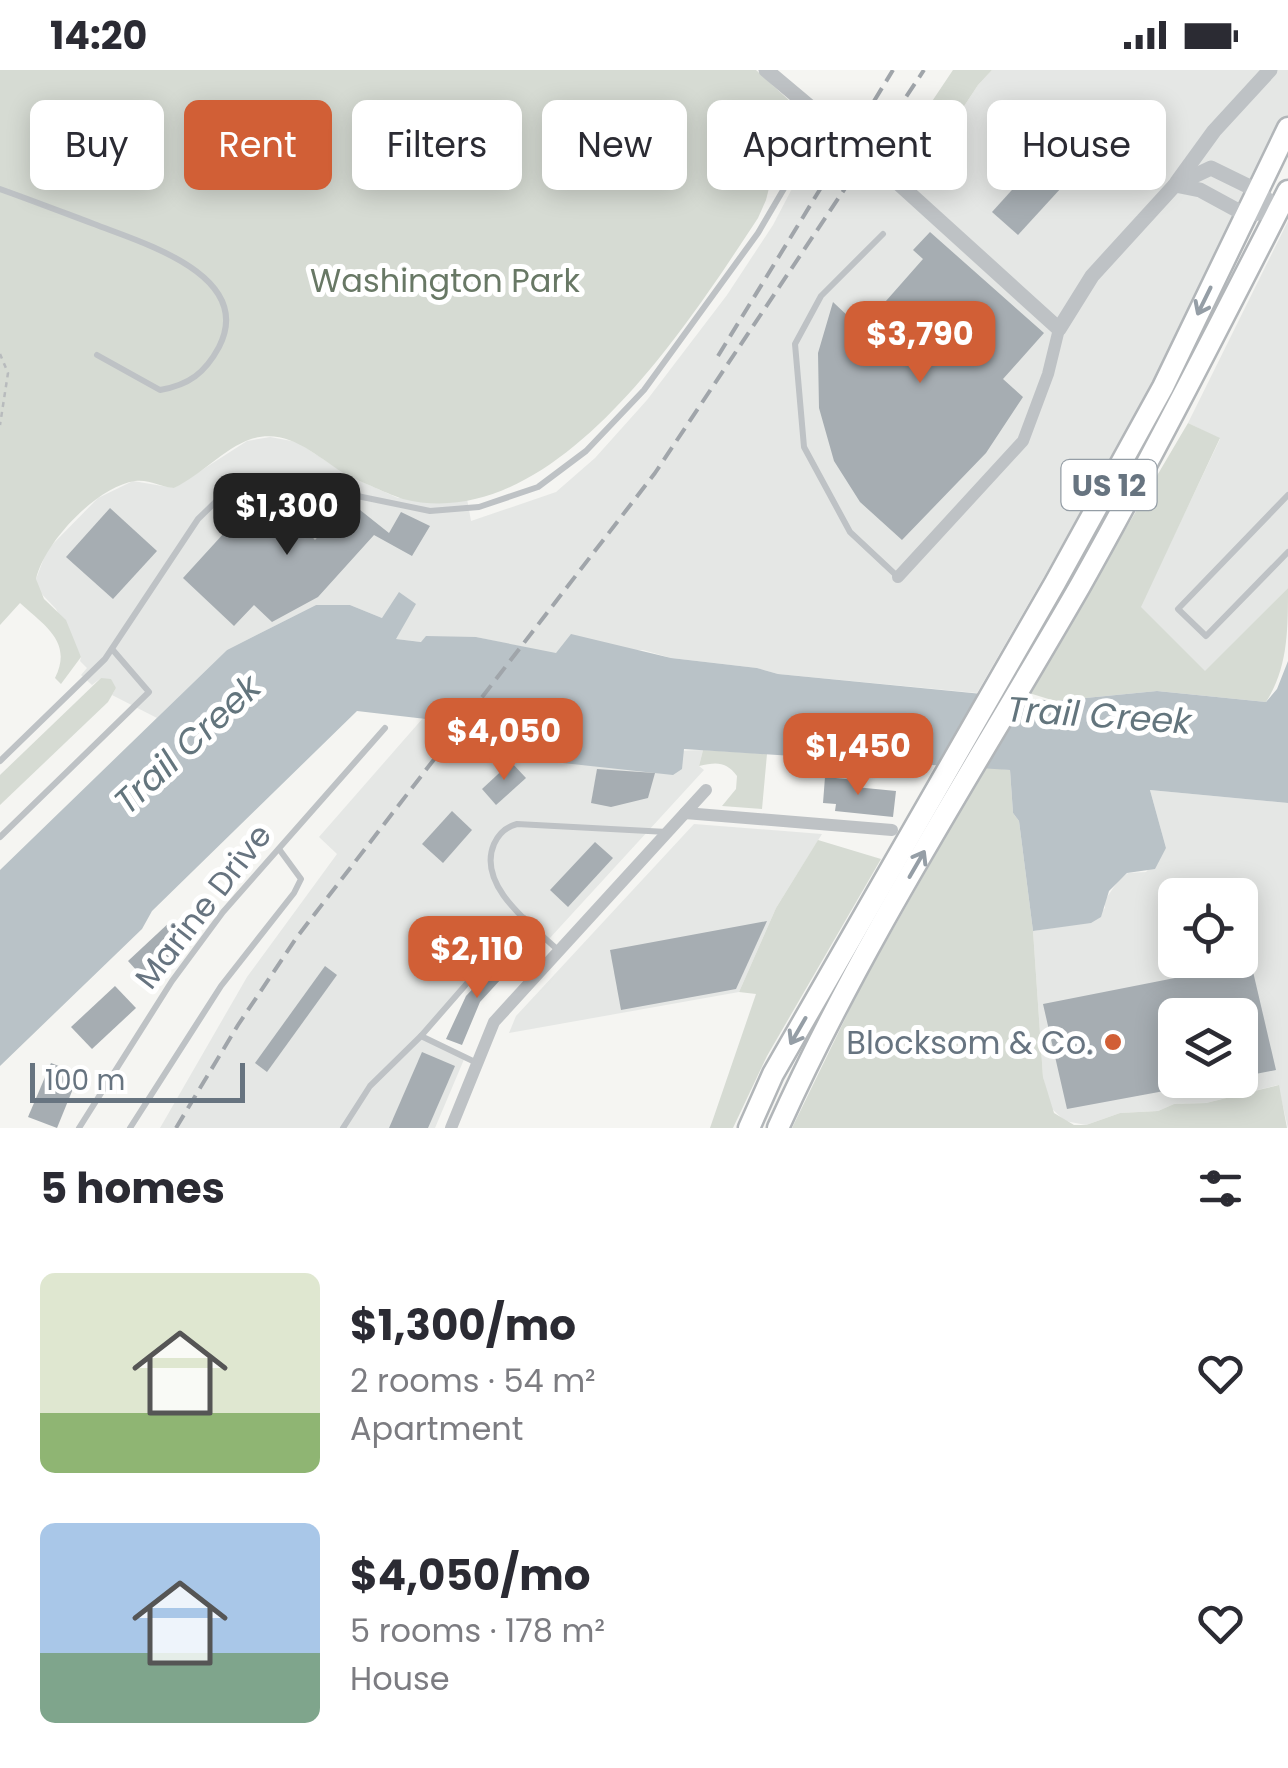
<!DOCTYPE html>
<html lang="en">
<head>
<meta charset="utf-8">
<style>
	:root { --surface:#fff; --page:#f2f2f3; --text:#2b2b33; --muted:#7c7c81; --accent:#d15f36 }
	body { margin:0; font-family:Poppins,sans-serif; background:var(--page); color:var(--text); height:100vh; display:flex; flex-direction:column; font-size:38px; white-space:nowrap }
	* { box-sizing:border-box; margin:0 }
	p { font-size:32px; color:var(--muted) }
	.icon { flex:none; width:55px; height:55px; fill:none; stroke:currentColor; stroke-width:2; stroke-linecap:round; stroke-linejoin:round }
	.map { position:relative; height:1058px; overflow:hidden }
	.panel { display:flex; flex-direction:column; background:var(--surface); flex:1 }
	.panel>* { flex:none }
	.hud { position:absolute; left:30px; top:30px; width:1230px; height:90px; display:flex; gap:20px }
	.tools { position:absolute; left:1158px; top:808px; display:grid; gap:20px }
	.tools a { display:grid; place-items:center; width:100px; height:100px; border-radius:15px; background:var(--surface); box-shadow:0 5px 25px #0003; font-size:50px }
	.scale { position:absolute; left:30px; bottom:25px; width:215px; box-sizing:border-box; padding-left:10px; border:5px solid #677480; border-top:0; font-size:28px; line-height:35px; white-space:nowrap; color:#677480; -webkit-text-stroke:8px #fff; paint-order:stroke }
	.price { position:absolute; translate:-50% -85px; padding:0 22px; border-radius:20px; background:var(--accent); color:#fff; font-size:32px; line-height:65px; filter:drop-shadow(0 2px 5px #0008) }
	.price::after { content:''; position:absolute; left:50%; top:60px; width:30px; height:22px; margin-left:-15px; background:inherit; clip-path:polygon(0 0,100% 0,50% 100%) }
	.price.selected { background:#222; color:#fff }
	ul { padding:0; list-style:none }
	li { display:flex; align-items:center; gap:30px; height:250px; padding:0 40px }
	li span { display:grid; place-items:center; flex:none; width:280px; height:200px; border-radius:15px; color:#555 }
	li>.icon { margin-inline-start:auto }
	span .icon { width:120px; height:120px; fill:#fffc; stroke-width:1 }
	li b { font-size:42px }
	h2 { display:flex; justify-content:space-between; align-items:center; height:120px; padding:0 40px; font-size:42px }
	.tag { padding:0 35px; border-radius:15px; background:var(--surface); box-shadow:0 5px 25px #0003; font-size:35px; line-height:90px }
	.tag.selected { background:var(--accent); color:#fff }
	.status { display:flex; justify-content:space-between; align-items:center; height:70px; padding:0 50px; background:var(--surface); direction:ltr }
	.status svg { height:28px; fill:currentColor }
	.map>svg:first-child { display:block }
	.built { fill:#e5e7e5; fill-rule:evenodd }
	.green { fill:#d6dbd3 }
	.water { fill:#b9c2c7 }
	.building { fill:#a6adb2 }
	.lines { fill:none; stroke-linecap:round; stroke-linejoin:round }
	.primary-casing { stroke:#b2b6b9; stroke-width:25 }
	.path { stroke:#b8bbbd; stroke-width:2.5; stroke-dasharray:5 5; stroke-linecap:butt }
	.service { stroke:#bec2c5; stroke-width:6 }
	.minor { stroke:#bec2c5; stroke-width:12 }
	.tertiary { stroke:#bec2c5; stroke-width:15 }
	.primary { stroke:#fff; stroke-width:20 }
	.rail { stroke:#a0a5aa; stroke-width:4; stroke-dasharray:15 8; stroke-linecap:butt }
	.oneway { stroke:#959ea6 }
	.poi-dot { fill:#d15f36; stroke:#fff; stroke-width:4 }
	.labels { text-anchor:middle; dominant-baseline:central; stroke-width:10; stroke-linejoin:round; paint-order:stroke }
	.shield { fill:#fff; stroke:#959ea6; stroke-width:2.5 }
	.shield-label { font-size:30px; font-weight:bold; fill:#677480 }
	.park-label { font-size:32px; fill:#687865; stroke:#fff }
	.street-label { font-size:32px; fill:#677480; stroke:#fff }
	.poi-label { font-size:32px; fill:#677480; stroke:#fff; text-anchor:end }
	.water-label { font-size:35px; font-style:italic; fill:#63757d; stroke:#fff }
</style>
</head>
<body>
<div class="status"><b>14:20</b><svg viewBox="0 0 49 12"><path d="M0 12V9h3v3zM5 12V6h3v6zM10 12V3h3v9zM15 12V0h3v12zM26 1h20v11H26zM47 4h2v5h-2z"/></svg></div>
<div class="map">
<svg width="1288" height="1058" viewBox="0 0 1288 1058">
	<rect width="100%" height="100%" fill="#f5f5f2"/>
	<g class="built">
		<polygon points="992,0 1288,0 1288,50 1133,352 977,623 778,604 757,598 671,588 643,580 556,584 476,567 422,572 395,569 382,548 350,535 316,535 227,580 157,648 112,625 116,618 101,608 92,615 81,605 87,598 80,591 81,587 56,539 38,520 36,509 47,480 98,428 133,411 174,418 247,371 270,367 297,372 349,406 398,428 467,429 471,451 556,422 595,388 647,330 727,225 773,155 808,88 826,65 883,116 896,96 922,100 978,15"/>
		<polygon points="1288,151 1288,518 1205,602 1140,537 1220,369 1188,353"/>
		<polygon points="423,648 521,660 517,687 703,680 699,696 704,700 538,881 516,859 421,965 465,987 435,1058 160,1058 247,907 337,784 319,767"/>
		<path d="M1150,720L1288,733V1058L1278,1015L1206,1033L1174,1034L1158,1041L1120,1043L1086,1055L1065,1051L1050,1037L1043,1007L1033,861L1091,852L1105,838V830L1118,811L1128,803L1146,802L1166,778ZM1175,825H1240V890H1175ZM1175,945H1240V1010H1175Z"/>
		<polygon points="694,754 822,764 776,838 739,922 509,963 516,946"/>
	</g>
	<g class="green">
		<path d="M0,0H756L805,45L780,74L766,130L758,148C688,254 554,467 403,429C393,426 357,410 347,405C317,388 290,357 251,369C223,379 201,405 174,418C160,417 149,409 135,411C96,417 44,473 36,509L44,529L66,550L81,587L61,614L55,608C73,572 45,556 20,533L0,555Z"/>
		<polygon points="953,0 992,0 978,15 922,100 890,94"/>
		<path d="M1188,353L1220,368L1141,537L1205,601L1288,518C1288,560 1288,598 1266,632L1157,621L1055,631L1029,623Z"/>
		<polygon points="101,608 111,609 116,618 108,632 0,735 0,705"/>
		<path d="M703,680L767,684L762,739L722,736L736,719L737,706C726,691 716,692 699,696Z"/>
		<polygon points="985,697 1010,700 1013,743 1019,751 1033,861 1043,1007 1054,1043 1074,1055 1086,1055 1120,1043 1158,1041 1174,1034 1206,1033 1279,1015 1287,1058 792,1058 862,914"/>
		<polygon points="818,770 881,789 767,986 733,1058 710,1058 756,924 739,922 776,838"/>
	</g>
	<polygon class="water" points="399,522 416,534 396,569 421,572 426,566 476,567 556,583 571,564 671,588 757,598 778,604 1055,631 1157,621 1266,632 1277,619 1288,591 1288,733 1150,720 1166,778 1155,799 1127,803 1109,821 1101,847 1091,853 1033,861 1019,751 1013,743 1010,700 684,679 682,699 673,705 517,688 520,660 357,641 152,841 142,859 0,996 0,800 227,580 316,535 350,535 382,548"/>
	<g class="building">
		<polygon points="1057,70 1083,94 1018,165 992,142"/>
		<polygon points="930,162 1044,263 1003,309 1023,327 986,383 902,470 860,432 834,391 819,338 818,283 833,232 850,248 859,238 871,248 923,189 913,180"/>
		<polygon points="266,417 315,470 350,432 389,463 401,442 430,456 412,486 374,465 318,527 272,552 254,535 234,556 183,508"/>
		<polygon points="110,438 157,481 113,529 66,487"/>
		<polygon points="511,692 526,708 496,735 482,719"/>
		<polygon points="597,699 655,703 648,728 611,737 591,733"/>
		<polygon points="825,707 856,710 855,717 896,721 893,747 835,741 836,734 823,733"/>
		<polygon points="452,741 472,760 443,793 422,774"/>
		<polygon points="595,772 613,788 568,837 550,820"/>
		<polygon points="172,850 192,872 148,913 128,891"/>
		<polygon points="767,851 736,919 621,940 610,880"/>
		<polygon points="503,886 513,896 480,932 462,975 446,969 466,926"/>
		<polygon points="1251,893 1276,1000 1240,1007 1240,945 1175,945 1175,1019 1067,1039 1043,934"/>
		<polygon points="325,896 337,905 267,1002 255,993"/>
		<polygon points="115,916 136,938 92,979 71,957"/>
		<polygon points="422,982 455,996 428,1058 389,1058"/>
		<polygon points="51,993 79,1004 57,1058 28,1047"/>
	</g>
	<g class="lines">
		<g class="primary-casing">
			<g id="primary">
				<polyline points="749,1058 773,1004 1055,513 1163,317 1288,58"/>
				<path d="M778,1058C863,869 977,695 1080,516C1153,386 1220,254 1288,121"/>
			</g>
		</g>
		<polyline class="path" points="0,284 8,303 0,355"/>
		<g class="service">
			<path d="M0,119C31,130 62,142 94,154C140,172 256,205 219,277C205,303 189,315 160,320L97,285"/>
			<polyline points="883,164 821,226 795,274 804,377 850,462 897,506"/>
			<polyline points="1288,425 1178,539 1206,566 1288,482"/>
			<polyline points="0,691 105,589 198,449 236,412 265,407 430,441 479,437 538,417 586,381 644,320 758,163 823,52"/>
			<polyline points="0,767 149,622 112,579"/>
			<path d="M559,881C533,856 476,816 494,774C499,763 506,757 517,754L667,762"/>
			<polyline points="421,966 477,993"/>
			<polyline points="79,1058 172,911 223,842 385,658"/>
			<polyline points="130,1058 221,916 294,823 301,809 279,779"/>
			<polyline points="343,1058 370,1016 421,966 524,848"/>
		</g>
		<g class="minor">
			<polyline points="898,507 1023,371 1048,304 1059,259"/>
			<polyline points="685,743 892,760"/>
			<polyline points="451,1058 494,952 706,720"/>
		</g>
		<g class="tertiary">
			<polyline points="766,0 866,84 1059,259 1092,206 1175,115 1211,98 1258,121 1278,140"/>
			<polyline points="1177,112 1214,61 1270,0"/>
			<polyline points="1175,115 1200,120 1246,145 1278,140"/>
		</g>
		<use href="#primary" class="primary"/>
		<g class="rail">
			<polyline points="718,286 893,0"/>
			<polyline points="176,1058 238,955 297,867 655,403 924,0"/>
		</g>
	</g>
	<defs><path id="oneway-shaft" d="M-6 0H5M1.5-3L5.5 0L1.5 3" fill="none" stroke-width="1.6" stroke-linecap="round" stroke-linejoin="round" transform="scale(2.5)"/></defs>
	<g class="oneway">
		<use href="#oneway-shaft" transform="translate(1204 231) rotate(116)"/>
		<use href="#oneway-shaft" transform="translate(917 794) rotate(-60)"/>
		<use href="#oneway-shaft" transform="translate(798 961) rotate(120)"/>
	</g>
	<circle class="poi-dot" cx="1113" cy="972" r="10"/>
	<g class="labels">
		<rect class="shield" x="1061.5" y="390" width="95" height="50" rx="8"/>
		<g class="shield-label">
			<text x="1109" y="415">US 12</text>
		</g>
		<g class="park-label">
			<text x="445" y="210">Washington Park</text>
		</g>
		<g class="street-label">
			<text transform="translate(203 836) rotate(-52)">Marine Drive</text>
		</g>
		<g class="poi-label">
			<text x="1093" y="972">Blocksom &amp; Co.</text>
		</g>
		<g class="water-label">
			<text transform="translate(1099 645) rotate(4)">Trail Creek</text>
			<text transform="translate(187 674) rotate(-43)">Trail Creek</text>
		</g>
	</g>
</svg>
<div class="tools">
<a><svg class="icon" aria-label="locate" viewBox="0 0 24 24"><circle cx="12" cy="12" r="6"/><path d="M12 2v4M12 18v4M2 12h4M18 12h4"/></svg></a>
<a><svg class="icon" aria-label="layers" viewBox="0 0 24 24"><path d="M12 4l9 5-9 5-9-5zM3 14l9 5 9-5"/></svg></a>
</div>
<div class="scale">100 m</div>
<b class="price" style="left:920px;top:316px">$3,790</b>
<b class="price selected" style="left:287px;top:488px">$1,300</b>
<b class="price" style="left:504px;top:713px">$4,050</b>
<b class="price" style="left:858px;top:728px">$1,450</b>
<b class="price" style="left:477px;top:931px">$2,110</b>
<div class="hud">
<a class="tag">Buy</a>
<a class="tag selected">Rent</a>
<a class="tag">Filters</a>
<a class="tag">New</a>
<a class="tag">Apartment</a>
<a class="tag">House</a>
</div>
</div>
<section class="panel">
<h2>5 homes<svg class="icon" aria-label="filters" viewBox="0 0 24 24"><path d="M4 7h16M4 17h16"/><circle cx="9" cy="7" r="2"/><circle cx="15" cy="17" r="2"/></svg></h2>
<ul>
<li><span style="background:linear-gradient(#dfe7d0 70%,#8fb573 0)"><svg class="icon" aria-label="home" viewBox="0 0 24 24"><path d="M3 11l9-7 9 7M6 9v11h12V9"/></svg></span><div><b>$1,300/mo</b><p>2 rooms · 54 m²</p><p>Apartment</p></div><svg class="icon" aria-label="heart" viewBox="0 0 24 24"><path d="M12 20l-8-8c-3-5 5-10 8-4 3-6 11-1 8 4z"/></svg></li>
<li><span style="background:linear-gradient(#a9c7e8 65%,#7fa58c 0)"><svg class="icon" aria-label="home" viewBox="0 0 24 24"><path d="M3 11l9-7 9 7M6 9v11h12V9"/></svg></span><div><b>$4,050/mo</b><p>5 rooms · 178 m²</p><p>House</p></div><svg class="icon" aria-label="heart" viewBox="0 0 24 24"><path d="M12 20l-8-8c-3-5 5-10 8-4 3-6 11-1 8 4z"/></svg></li>
</ul>
</section>
</body>
</html>
